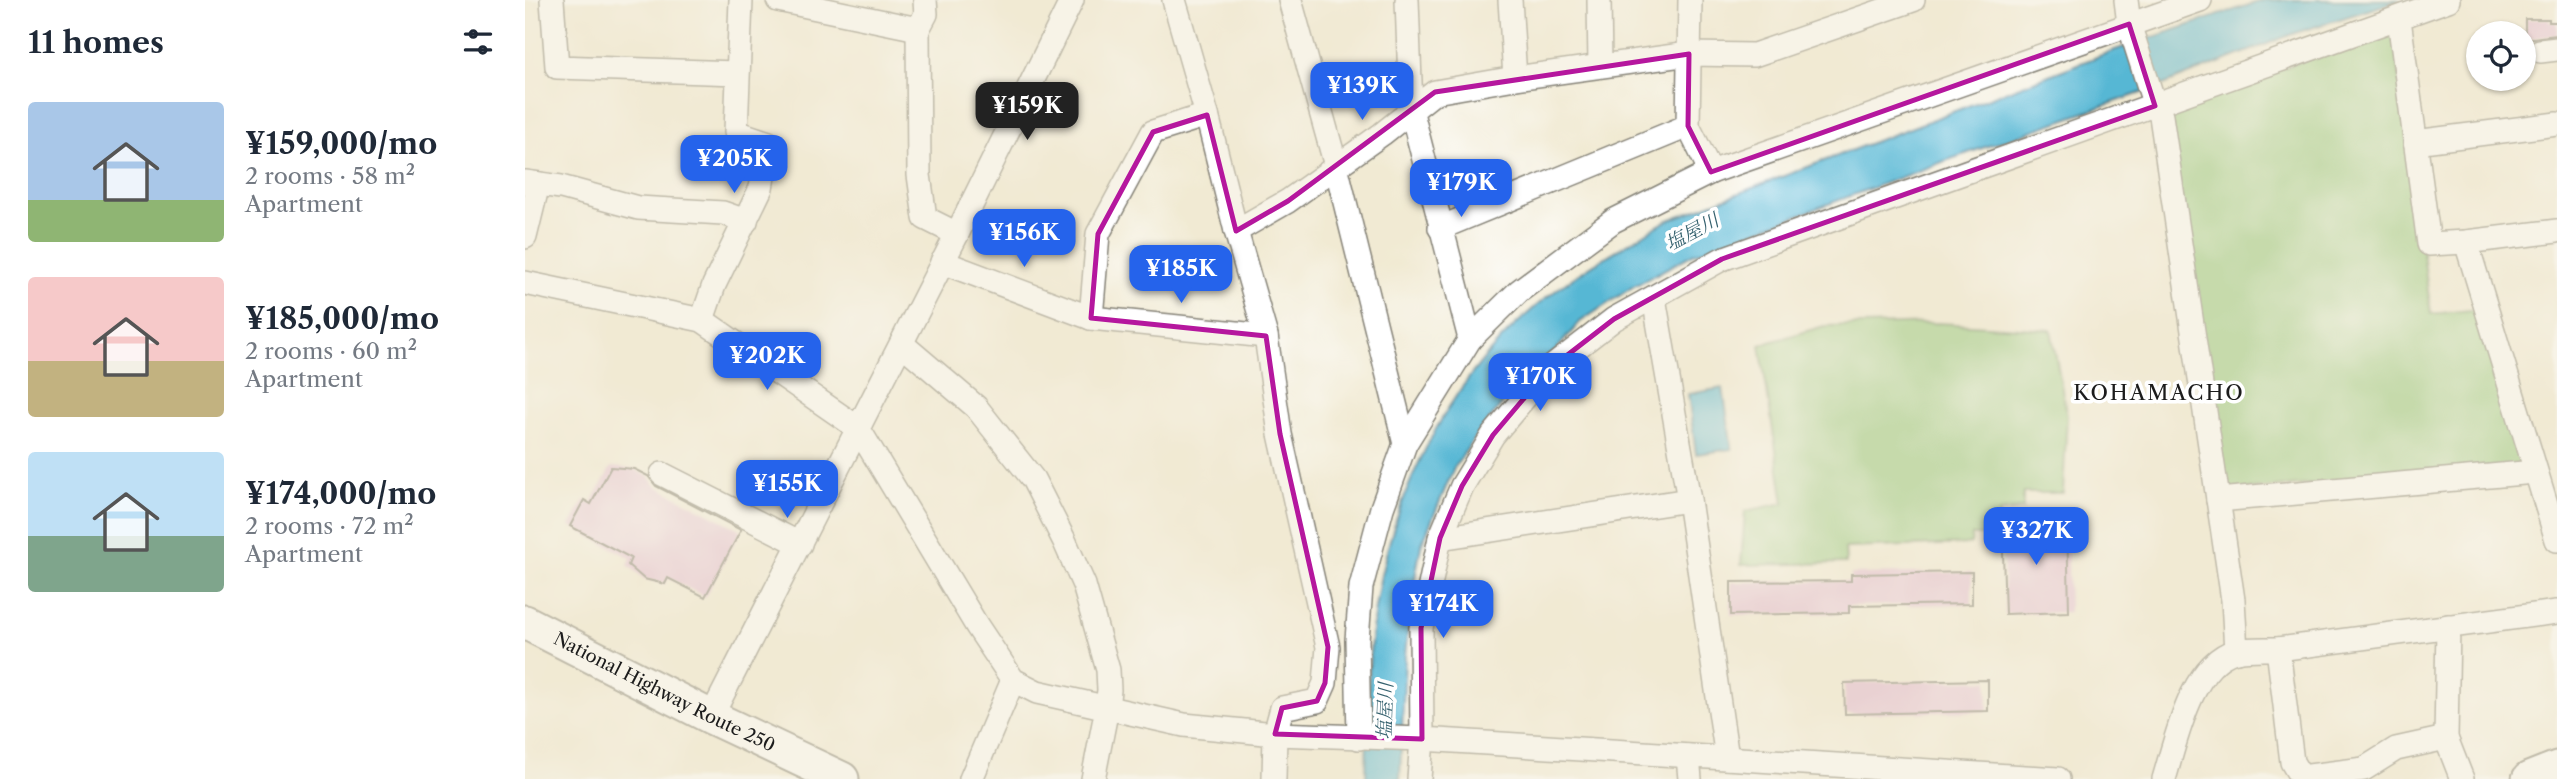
<!DOCTYPE html>
<html lang="en">
<head>
<meta charset="utf-8">
<style>
	:root { --surface:#fff; --page:#f2f2f3; --text:#1f2937; --muted:#747a83; --accent:#2563eb }
	body { margin:0; font-family:"Libre Caslon Text","Noto Serif JP",serif; background:var(--page); color:var(--text); height:100vh; display:flex; flex-direction:column; font-size:26px; white-space:nowrap }
	* { box-sizing:border-box; margin:0 }
	p { font-size:23px; color:var(--muted) }
	.icon { flex:none; width:38px; height:38px; fill:none; stroke:currentColor; stroke-width:2; stroke-linecap:round; stroke-linejoin:round }
	.map { position:relative; flex:1; overflow:hidden }
	.drawer { display:flex; flex-direction:column; background:var(--surface); width:525px }
	.drawer>* { flex:none }
	.buttons { position:absolute; left:1941px; top:21px; display:grid; gap:14px }
	.buttons a { display:grid; place-items:center; width:70px; height:70px; border-radius:50%; background:var(--surface); box-shadow:0 2px 5px #0004; font-size:35px }
	.price { position:absolute; translate:-50% -60px; padding:0 16px; border-radius:14px; background:var(--accent); color:#fff; font-size:23px; line-height:46px; filter:drop-shadow(0 2px 4px #0008) }
	.price::after { content:''; position:absolute; left:50%; top:42px; width:21px; height:16px; margin-left:-10px; background:inherit; clip-path:polygon(0 0,100% 0,50% 100%) }
	.price.active { background:#222; color:#fff }
	ul { padding:0; list-style:none }
	li { display:flex; align-items:center; gap:21px; height:175px; padding:0 28px }
	li span { display:grid; place-items:center; flex:none; width:196px; height:140px; border-radius:7px; color:#555 }
	li>.icon { margin-inline-start:auto }
	span .icon { width:84px; height:84px; fill:#fffc; stroke-width:1 }
	li b { font-size:30px }
	h2 { display:flex; justify-content:space-between; align-items:center; height:84px; padding:0 28px; font-size:30px }
	main { display:flex; flex:1; min-height:0 }
	.map>svg:first-child { display:block }
	.green { fill:#92c87a; stroke:#57724b; stroke-width:2 }
	.water { fill:#56b7d4; stroke:#396a78; stroke-width:2 }
	.building { fill:#e1b4d1 }
	.lines { fill:none; stroke-linecap:round; stroke-linejoin:round }
	.minor-casing { stroke:#868378; stroke-width:26 }
	.highway-casing { stroke:#868378; stroke-width:37 }
	.minor { stroke:#fff; stroke-width:23 }
	.highway { stroke:#fff; stroke-width:33 }
	.marked { fill:none; stroke:#b5179e; stroke-width:5; stroke-linejoin:round }
	.labels { text-anchor:middle; dominant-baseline:central; stroke-width:7; stroke-linejoin:round; paint-order:stroke }
	.street-label { font-size:18px; fill:#1c1c1c; stroke:#fff }
	.water-label { font-size:19px; font-style:italic; fill:#36626f; stroke:#fff }
	.quarter-label { font-size:21px; letter-spacing:2px; fill:#1c1c1c; stroke:#fff }
</style>
</head>
<body>
<main>
<section class="drawer">
<h2>11 homes<svg class="icon" aria-label="filters" viewBox="0 0 24 24"><path d="M4 7h16M4 17h16"/><circle cx="9" cy="7" r="2"/><circle cx="15" cy="17" r="2"/></svg></h2>
<ul>
<li><span style="background:linear-gradient(#a9c7e8 70%,#8fb573 0)"><svg class="icon" aria-label="home" viewBox="0 0 24 24"><path d="M3 11l9-7 9 7M6 9v11h12V9"/></svg></span><div><b>¥159,000/mo</b><p>2 rooms · 58 m²</p><p>Apartment</p></div></li>
<li><span style="background:linear-gradient(#f6c9c9 60%,#c2b280 0)"><svg class="icon" aria-label="home" viewBox="0 0 24 24"><path d="M3 11l9-7 9 7M6 9v11h12V9"/></svg></span><div><b>¥185,000/mo</b><p>2 rooms · 60 m²</p><p>Apartment</p></div></li>
<li><span style="background:linear-gradient(#bfe0f5 60%,#7fa58c 0)"><svg class="icon" aria-label="home" viewBox="0 0 24 24"><path d="M3 11l9-7 9 7M6 9v11h12V9"/></svg></span><div><b>¥174,000/mo</b><p>2 rooms · 72 m²</p><p>Apartment</p></div></li>
</ul>
</section>
<div class="map">
<svg width="2032" height="779" viewBox="0 0 2032 779">
	<rect width="100%" height="100%" fill="#fff"/>
	<filter id="ink" filterUnits="userSpaceOnUse"><feTurbulence type="fractalNoise" baseFrequency=".0143" numOctaves="2"/><feDisplacementMap in="SourceGraphic" scale="14" xChannelSelector="R" yChannelSelector="G"/><feConvolveMatrix kernelMatrix="1 2 1 2 8 2 1 2 1" color-interpolation-filters="sRGB"/></filter>
	<filter id="wash" filterUnits="userSpaceOnUse"><feTurbulence type="fractalNoise" baseFrequency=".00686" numOctaves="4" result="noise"/><feDisplacementMap in="SourceGraphic" scale="28" xChannelSelector="R" yChannelSelector="G"/><feGaussianBlur stdDeviation="1.57" result="paint"/><feColorMatrix in="noise" values="0 0 0 0 0 0 0 0 0 0 0 0 0 0 0 0 0 1.4 0 .05"/><feComposite in="paint" operator="in"/></filter>
	<g filter="url(#wash)">
		<rect width="100%" height="100%" fill="#f1ead3"/>
		<g class="green">
			<polygon points="1861,28 1869,34 1906,314 1956,309 2001,459 1994,468 1700,491 1642,124 1648,111"/>
			<polygon points="1414,323 1526,330 1542,416 1538,493 1498,493 1498,509 1475,512 1471,535 1447,535 1446,544 1320,548 1321,563 1216,565 1220,511 1259,503 1235,345 1299,326"/>
		</g>
		<g class="water">
			<path d="M1739,0H1875L1770,33L1633,87L1420,161L1168,254L1109,286L1055,322L1023,359L983,397L951,436L929,468L896,546L886,599L880,656L875,779H841C842,730 842,679 847,630C861,510 915,388 1008,309C1047,274 1096,248 1141,221L1590,50Z"/>
			<polygon points="1198,388 1207,449 1171,454 1163,394"/>
		</g>
		<g id="blocks">
			<g class="building">
				<polygon points="2000,19 2024,19 2024,22 2032,22 2032,35 2000,39"/>
				<polygon points="86,467 109,469 123,476 131,486 216,530 180,597 143,578 140,584 119,579 103,565 106,558 45,526 59,500 66,504"/>
				<polygon points="1542,520 1544,612 1480,614 1477,522"/>
				<polygon points="1447,572 1447,604 1324,606 1324,613 1206,615 1206,582 1326,581 1326,574"/>
				<polygon points="1463,680 1463,711 1320,714 1319,683"/>
			</g>
		</g>
	</g>
	<g filter="url(#ink)">
		<use href="#blocks" fill-opacity="0" stroke="#868378" stroke-width="2"/>
		<g class="lines">
			<g class="minor-casing">
				<g id="minor">
					<polyline points="27,0 32,67 212,73"/>
					<polyline points="253,0 393,29"/>
					<polyline points="400,0 401,14 393,29 394,175 400,218 432,234"/>
					<polyline points="649,0 682,115 711,231 741,336 755,434 803,647 800,683 792,701 757,708 750,734 749,779"/>
					<polyline points="765,0 811,166 880,444"/>
					<polyline points="882,0 886,109 945,339"/>
					<polyline points="985,0 990,78"/>
					<polyline points="1074,0 1075,66"/>
					<polyline points="1165,0 1163,126 1186,172"/>
					<polyline points="1601,0 1604,24 1630,106 1636,116 1708,600 1711,651"/>
					<polyline points="1874,19 1904,244 1941,242 2032,231"/>
					<polyline points="2015,51 2032,49"/>
					<polyline points="1890,142 2032,124"/>
					<polyline points="0,182 36,187 113,208 198,213 221,221"/>
					<polyline points="915,228 1163,126"/>
					<polyline points="711,231 763,201 857,134 910,92 990,78 1164,54 1229,55 1388,0"/>
					<polyline points="0,237 13,184"/>
					<polyline points="1941,242 2032,540"/>
					<polyline points="417,262 566,318 741,336"/>
					<polyline points="0,283 177,320 333,428 452,626 488,680 512,692 659,725 750,734 897,739 1533,779"/>
					<polyline points="1129,298 1164,500 1202,758"/>
					<polyline points="566,318 573,234 628,132 682,115"/>
					<polyline points="177,320 189,285 236,188 244,143 211,132 216,0"/>
					<polyline points="377,344 451,407 508,479 539,540 559,585 583,670 584,690 582,708 568,779"/>
					<polyline points="137,474 275,544"/>
					<polyline points="1693,500 2010,472"/>
					<polyline points="915,538 1164,500"/>
					<polyline points="1923,626 1921,738 1937,779"/>
					<polyline points="1753,649 1767,762 1776,777 1839,769 1871,749 1921,738"/>
					<polyline points="186,717 432,234 547,0"/>
					<polyline points="834,738 832,640 836,587 857,508 880,444 945,339 994,291 1088,221 1186,172 1675,0"/>
					<polyline points="1163,756 1165,779"/>
					<polyline points="446,779 488,680"/>
					<polyline points="894,779 897,739 896,628 915,538 937,486 968,435 1023,370 1089,319 1197,259 1923,0"/>
					<path d="M1639,779C1651,740 1666,664 1710,651C1723,648 1740,649 1753,649L2032,612"/>
				</g>
			</g>
			<g class="highway-casing">
				<g id="highway">
					<path id="s1" d="M0,622L186,717L317,779"/>
					<polyline points="2004,779 2032,768"/>
				</g>
			</g>
			<use href="#minor" class="minor"/>
			<use href="#highway" class="highway"/>
		</g>
	</g>
	<path d="M0 0H2032V779H0ZM1604,24L1630,106L1197,259L1089,319L1023,370L968,435L937,486L915,538L896,628L897,739L750,734L757,708L792,701L800,683L803,647L755,434L741,336L566,318L573,234L628,132L682,115L711,231L763,201L910,92L1164,54L1163,126L1186,172Z" fill="#f1ead3" fill-opacity=".55" fill-rule="evenodd"/>
	<path class="marked" d="M1604,24L1630,106L1197,259L1089,319L1023,370L968,435L937,486L915,538L896,628L897,739L750,734L757,708L792,701L800,683L803,647L755,434L741,336L566,318L573,234L628,132L682,115L711,231L763,201L910,92L1164,54L1163,126L1186,172Z"/>
	<g class="labels">
		<g class="street-label">
			<text stroke="none"><textPath href="#s1" startOffset="156">National Highway Route 250</textPath></text>
		</g>
		<g class="water-label">
			<text transform="translate(1167 232) rotate(-28)">塩屋川</text>
			<text transform="translate(860 711) rotate(-88)">塩屋川</text>
		</g>
		<g class="quarter-label">
			<text x="1634" y="392">KOHAMACHO</text>
		</g>
	</g>
</svg>
<div class="buttons">
<a><svg class="icon" aria-label="locate" viewBox="0 0 24 24"><circle cx="12" cy="12" r="6"/><path d="M12 2v4M12 18v4M2 12h4M18 12h4"/></svg></a>
</div>
<b class="price" style="left:837px;top:122px">¥139K</b>
<b class="price active" style="left:502px;top:142px">¥159K</b>
<b class="price" style="left:209px;top:195px">¥205K</b>
<b class="price" style="left:936px;top:219px">¥179K</b>
<b class="price" style="left:499px;top:269px">¥156K</b>
<b class="price" style="left:656px;top:305px">¥185K</b>
<b class="price" style="left:242px;top:392px">¥202K</b>
<b class="price" style="left:1015px;top:413px">¥170K</b>
<b class="price" style="left:262px;top:520px">¥155K</b>
<b class="price" style="left:1511px;top:567px">¥327K</b>
<b class="price" style="left:918px;top:640px">¥174K</b>
</div>
</main>
</body>
</html>
